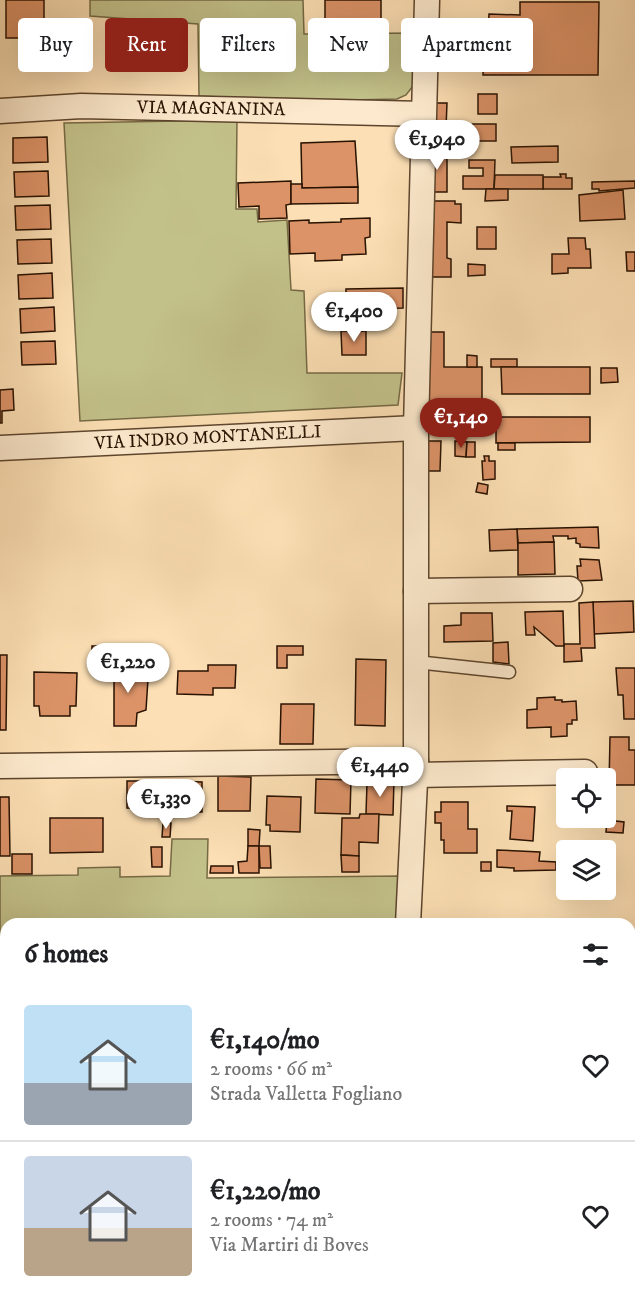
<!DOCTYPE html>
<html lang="en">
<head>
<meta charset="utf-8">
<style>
	:root { --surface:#fff; --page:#f6f6f6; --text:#202124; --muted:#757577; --line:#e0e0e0; --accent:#8f2418 }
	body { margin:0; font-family:"IM FELL DW Pica",serif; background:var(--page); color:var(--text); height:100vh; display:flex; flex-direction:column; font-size:22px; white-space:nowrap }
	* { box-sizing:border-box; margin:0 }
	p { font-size:20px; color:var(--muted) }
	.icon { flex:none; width:33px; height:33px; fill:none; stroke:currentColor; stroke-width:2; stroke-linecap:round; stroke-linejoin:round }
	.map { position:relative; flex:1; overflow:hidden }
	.side { position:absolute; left:0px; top:918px; width:636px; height:384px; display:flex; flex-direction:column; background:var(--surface); border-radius:18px 18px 0 0; box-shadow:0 6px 24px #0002 }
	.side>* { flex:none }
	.banner { position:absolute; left:18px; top:18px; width:600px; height:54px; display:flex; gap:12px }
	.controls { position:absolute; left:556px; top:768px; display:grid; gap:12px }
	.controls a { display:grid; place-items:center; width:60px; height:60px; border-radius:6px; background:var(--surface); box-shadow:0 6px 24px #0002; font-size:30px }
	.price { position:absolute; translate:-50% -51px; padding:0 14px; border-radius:21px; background:#fff; color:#222; font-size:20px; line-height:39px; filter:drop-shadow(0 2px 3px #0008) }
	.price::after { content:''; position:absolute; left:50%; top:36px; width:18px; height:14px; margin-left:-9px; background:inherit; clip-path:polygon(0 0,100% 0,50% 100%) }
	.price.active { background:var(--accent); color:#fff }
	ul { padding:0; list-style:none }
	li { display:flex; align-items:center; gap:18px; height:150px; padding:0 24px }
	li+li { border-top:2px solid var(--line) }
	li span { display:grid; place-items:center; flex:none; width:168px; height:120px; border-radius:6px; color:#555 }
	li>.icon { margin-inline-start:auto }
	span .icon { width:72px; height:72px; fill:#fffc; stroke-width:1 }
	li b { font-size:26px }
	h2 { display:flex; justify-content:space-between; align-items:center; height:72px; padding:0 24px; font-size:26px }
	.chip { padding:0 21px; border-radius:6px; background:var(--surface); box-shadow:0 6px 24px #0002; font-size:21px; line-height:54px }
	.chip.active { background:var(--accent); color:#fff }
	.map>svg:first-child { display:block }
	.green { fill:#c3c18a; stroke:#766a45; stroke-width:1.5 }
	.building { fill:#dc9368; stroke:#281200; stroke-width:1.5 }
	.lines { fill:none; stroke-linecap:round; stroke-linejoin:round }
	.lane-casing { stroke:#5d452d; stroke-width:15 }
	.street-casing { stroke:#5d452d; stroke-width:27 }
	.lane { stroke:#fdeace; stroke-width:12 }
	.street { stroke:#fdeace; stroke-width:24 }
	.labels { text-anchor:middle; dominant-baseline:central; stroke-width:5; stroke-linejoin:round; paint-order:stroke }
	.street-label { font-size:18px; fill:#281200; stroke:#fdeace }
</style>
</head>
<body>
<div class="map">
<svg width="635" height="1302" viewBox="0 0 635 1302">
	<rect width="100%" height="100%" fill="#fcdfb4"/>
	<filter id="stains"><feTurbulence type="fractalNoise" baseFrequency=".00333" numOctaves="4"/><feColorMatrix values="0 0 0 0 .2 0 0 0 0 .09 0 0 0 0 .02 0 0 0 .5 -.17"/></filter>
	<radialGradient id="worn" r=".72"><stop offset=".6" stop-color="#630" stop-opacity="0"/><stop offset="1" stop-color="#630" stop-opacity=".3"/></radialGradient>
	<g class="green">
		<polygon points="90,0 303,0 304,34 415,33 413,86 406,95 397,99 305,101 199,96 198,24 90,16"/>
		<polygon points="237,120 236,209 257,209 258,222 287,220 291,290 304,291 307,373 402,373 398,405 80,421 64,123"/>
		<polygon points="172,839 208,839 207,878 401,876 398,924 6,924 6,1156 0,1155 0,876 78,875 78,868 120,867 120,877 170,876"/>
	</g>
	<g class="building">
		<polygon points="6,0 44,0 44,30 24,29 25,38 6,38"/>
		<polygon points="325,0 381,0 381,20 325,22"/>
		<polygon points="520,2 599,2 598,75 483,75 484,35 488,35 489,14 520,15"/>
		<rect x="478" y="94" width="19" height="20"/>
		<polygon points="429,103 447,103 446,128 469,128 469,141 428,141"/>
		<polygon points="471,124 496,124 496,141 469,141"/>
		<polygon points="47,137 48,162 13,163 13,138"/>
		<polygon points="355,141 358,187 302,188 301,143"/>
		<polygon points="558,146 558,162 512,163 511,147"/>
		<polygon points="428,149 447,150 447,192 427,192"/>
		<polygon points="469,160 495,160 494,189 463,189 463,176 483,176 483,168 469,168"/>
		<polygon points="48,171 49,196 15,197 14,172"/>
		<polygon points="560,174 566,174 566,178 572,178 572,189 543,189 543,177 561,177"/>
		<polygon points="495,175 543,175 543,189 494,189"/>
		<polygon points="291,181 291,204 286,205 287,218 259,219 259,206 239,207 238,183"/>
		<polygon points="635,181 635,188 599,191 599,189 592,189 592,182"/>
		<polygon points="291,184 302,184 302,188 358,187 358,203 291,204"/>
		<polygon points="486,189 508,189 508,200 485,201"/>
		<polygon points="623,190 625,219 580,221 579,195"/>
		<polygon points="427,201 455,201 455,204 461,204 461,223 447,222 447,258 451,259 451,277 427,277"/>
		<polygon points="50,205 51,229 16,230 15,206"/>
		<polygon points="370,218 370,237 365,238 366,254 342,255 342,260 315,261 315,253 290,254 289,221 309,220 309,223 341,222 341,219"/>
		<rect x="477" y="227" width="19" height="22"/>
		<polygon points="568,238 585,238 586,249 590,249 591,268 568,268 568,273 552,274 552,254 569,254"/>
		<polygon points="51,239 52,263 18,264 17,240"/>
		<polygon points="626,252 635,252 635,271 627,271"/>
		<polygon points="468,264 485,265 485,275 468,276"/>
		<polygon points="52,273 53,298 19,299 18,275"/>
		<polygon points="403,288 403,308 362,309 362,331 344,331 343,309 346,309 346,289"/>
		<polygon points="54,307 55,331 21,333 20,309"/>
		<polygon points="341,331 366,331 366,355 342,355"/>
		<polygon points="426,332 444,332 444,367 482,367 482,405 427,406"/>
		<polygon points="55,341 56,364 22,365 21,342"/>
		<polygon points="467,355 477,356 477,367 467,367"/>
		<rect x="491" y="359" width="26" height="8"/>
		<polygon points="501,367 590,367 590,394 502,394"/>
		<polygon points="601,368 617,368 618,382 601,383"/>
		<polygon points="13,389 14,410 2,411 2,423 0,423 0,390"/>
		<polygon points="496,417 590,417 590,442 496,443"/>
		<polygon points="425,441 441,441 440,471 425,471"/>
		<polygon points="455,441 467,442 466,457 455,456"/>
		<polygon points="467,442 475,442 475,457 466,457"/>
		<rect x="498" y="443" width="17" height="7"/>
		<polygon points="484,456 489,456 489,461 495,461 495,479 483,480 482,461 485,461"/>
		<polygon points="478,483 488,485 487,494 476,492"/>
		<polygon points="598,527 599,548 580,547 580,544 576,543 576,538 568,539 568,536 553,536 554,542 518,543 517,529"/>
		<polygon points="517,529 518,550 490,551 489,530"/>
		<polygon points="554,542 555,574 518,575 518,543"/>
		<polygon points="580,559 599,560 602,580 578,581 577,566 581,566"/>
		<polygon points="633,601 634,632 594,634 593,602"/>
		<polygon points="593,602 595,648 581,648 582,661 564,662 564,644 580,644 579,603"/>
		<polygon points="563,611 564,646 556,646 534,627 535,635 526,635 525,612"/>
		<polygon points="461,613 492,613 493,641 444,642 444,626 461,625"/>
		<polygon points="508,642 509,664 493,662 493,643"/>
		<polygon points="92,646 111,646 111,654 92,655"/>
		<polygon points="277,646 303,646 303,655 287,655 287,668 277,668"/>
		<polygon points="0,655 7,655 6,730 0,730"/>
		<polygon points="356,659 386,660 385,726 355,725"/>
		<polygon points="114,662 136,662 136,679 148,679 146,710 137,713 136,726 114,726"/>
		<polygon points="208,665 236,665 235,688 213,688 213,695 177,694 178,671 208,671"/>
		<polygon points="616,668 635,668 635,719 624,719 623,695 618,695"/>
		<polygon points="34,672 77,673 76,706 70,706 70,716 40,716 39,706 34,706"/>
		<polygon points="555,697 555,700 562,700 562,702 576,701 577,720 572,720 572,724 567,724 567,736 551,737 551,727 527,728 527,710 537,709 537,698"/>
		<polygon points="281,704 314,704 313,744 280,744"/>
		<polygon points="610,737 629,737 629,750 635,750 635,785 609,785"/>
		<polygon points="218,776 251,777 250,811 218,811"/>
		<polygon points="316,779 351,780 350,814 315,813"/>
		<polygon points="383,779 394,780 393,815 366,814 367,783 383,783"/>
		<polygon points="127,781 155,781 155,809 127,808"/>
		<polygon points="169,781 202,782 202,812 168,812"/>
		<polygon points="267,796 301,797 300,832 270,831 270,825 266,825"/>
		<polygon points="0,797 9,797 10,856 0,856"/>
		<polygon points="441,802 468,802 468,829 477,829 477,853 444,853 444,840 441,840 441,823 435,823 435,812 441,812"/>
		<polygon points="507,806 535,807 533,841 510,839 512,811 507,811"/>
		<polygon points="360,814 379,814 378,843 359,842 359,856 341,855 342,818 359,818"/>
		<polygon points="50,818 103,818 103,852 50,853"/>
		<polygon points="607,820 624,822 623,833 606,832"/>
		<polygon points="163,823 171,823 170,837 162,837"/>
		<polygon points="248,829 260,830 259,846 248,846"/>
		<polygon points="248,846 259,846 259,873 239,873 238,862 247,861"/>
		<polygon points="259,846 270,846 271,868 260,868"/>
		<polygon points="151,847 162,847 162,867 152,867"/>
		<polygon points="497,850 540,852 539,861 556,862 556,870 514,871 514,868 497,867"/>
		<rect x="12" y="854" width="20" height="20"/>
		<polygon points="341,855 359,856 359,872 342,872"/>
		<rect x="481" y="862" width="10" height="9"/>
		<polygon points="211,866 233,866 233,873 210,873"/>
		<polygon points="35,1296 77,1296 76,1302 35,1302"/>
		<polygon points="133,1296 172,1296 171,1302 109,1302 109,1299 133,1301"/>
		<polygon points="172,1296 203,1296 203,1302 171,1302"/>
		<rect x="341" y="1296" width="29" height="6"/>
		<polygon points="389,1296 404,1296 404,1302 388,1302"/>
		<rect x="404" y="1296" width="27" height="6"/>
	</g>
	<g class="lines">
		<g class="lane-casing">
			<polyline id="lane" points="416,662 509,672"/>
		</g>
		<g class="street-casing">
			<g id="street">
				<polyline points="0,111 81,106 423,114"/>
				<polyline points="0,448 416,428"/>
				<polyline points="416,591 570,589"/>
				<polyline points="0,766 416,761"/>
				<polyline points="415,775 585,772"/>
				<polyline points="408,924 416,761 416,428 427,0"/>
				<polyline points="456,1296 460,1302"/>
			</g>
		</g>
		<use href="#lane" class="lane"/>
		<use href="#street" class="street"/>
	</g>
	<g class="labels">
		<g class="street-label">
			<text transform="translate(211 109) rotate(1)">VIA MAGNANINA</text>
			<text transform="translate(208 438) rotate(-3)">VIA INDRO MONTANELLI</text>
		</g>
	</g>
	<rect width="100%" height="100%" filter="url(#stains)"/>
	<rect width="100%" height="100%" fill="url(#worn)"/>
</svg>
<div class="controls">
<a><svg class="icon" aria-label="locate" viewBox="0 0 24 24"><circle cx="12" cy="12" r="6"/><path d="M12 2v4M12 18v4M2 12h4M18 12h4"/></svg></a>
<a><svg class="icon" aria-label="layers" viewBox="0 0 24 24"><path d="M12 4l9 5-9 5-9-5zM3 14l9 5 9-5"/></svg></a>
</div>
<b class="price" style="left:437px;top:171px">€1,940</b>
<b class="price" style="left:354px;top:343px">€1,400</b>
<b class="price active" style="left:461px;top:449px">€1,140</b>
<b class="price" style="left:128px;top:694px">€1,220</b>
<b class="price" style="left:380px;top:798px">€1,440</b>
<b class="price" style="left:166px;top:830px">€1,330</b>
<div class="banner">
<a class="chip">Buy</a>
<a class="chip active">Rent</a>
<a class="chip">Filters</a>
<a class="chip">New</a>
<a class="chip">Apartment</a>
</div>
<section class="side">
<h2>6 homes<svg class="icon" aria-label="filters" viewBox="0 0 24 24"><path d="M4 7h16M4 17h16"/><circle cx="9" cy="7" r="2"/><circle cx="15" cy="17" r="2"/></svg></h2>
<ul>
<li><span style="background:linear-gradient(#bfe0f5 65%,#9aa5b1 0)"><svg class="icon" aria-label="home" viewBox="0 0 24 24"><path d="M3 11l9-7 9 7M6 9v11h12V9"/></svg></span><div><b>€1,140/mo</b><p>2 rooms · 66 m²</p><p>Strada Valletta Fogliano</p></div><svg class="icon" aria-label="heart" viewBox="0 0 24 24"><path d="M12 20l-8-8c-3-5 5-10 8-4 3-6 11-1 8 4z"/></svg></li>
<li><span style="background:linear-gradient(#c9d6e8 60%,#b9a48a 0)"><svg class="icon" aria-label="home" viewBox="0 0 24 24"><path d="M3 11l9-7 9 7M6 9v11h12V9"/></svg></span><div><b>€1,220/mo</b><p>2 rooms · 74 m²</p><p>Via Martiri di Boves</p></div><svg class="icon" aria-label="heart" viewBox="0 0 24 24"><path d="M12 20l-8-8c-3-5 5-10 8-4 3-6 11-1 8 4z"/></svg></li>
</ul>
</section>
</div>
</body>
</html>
